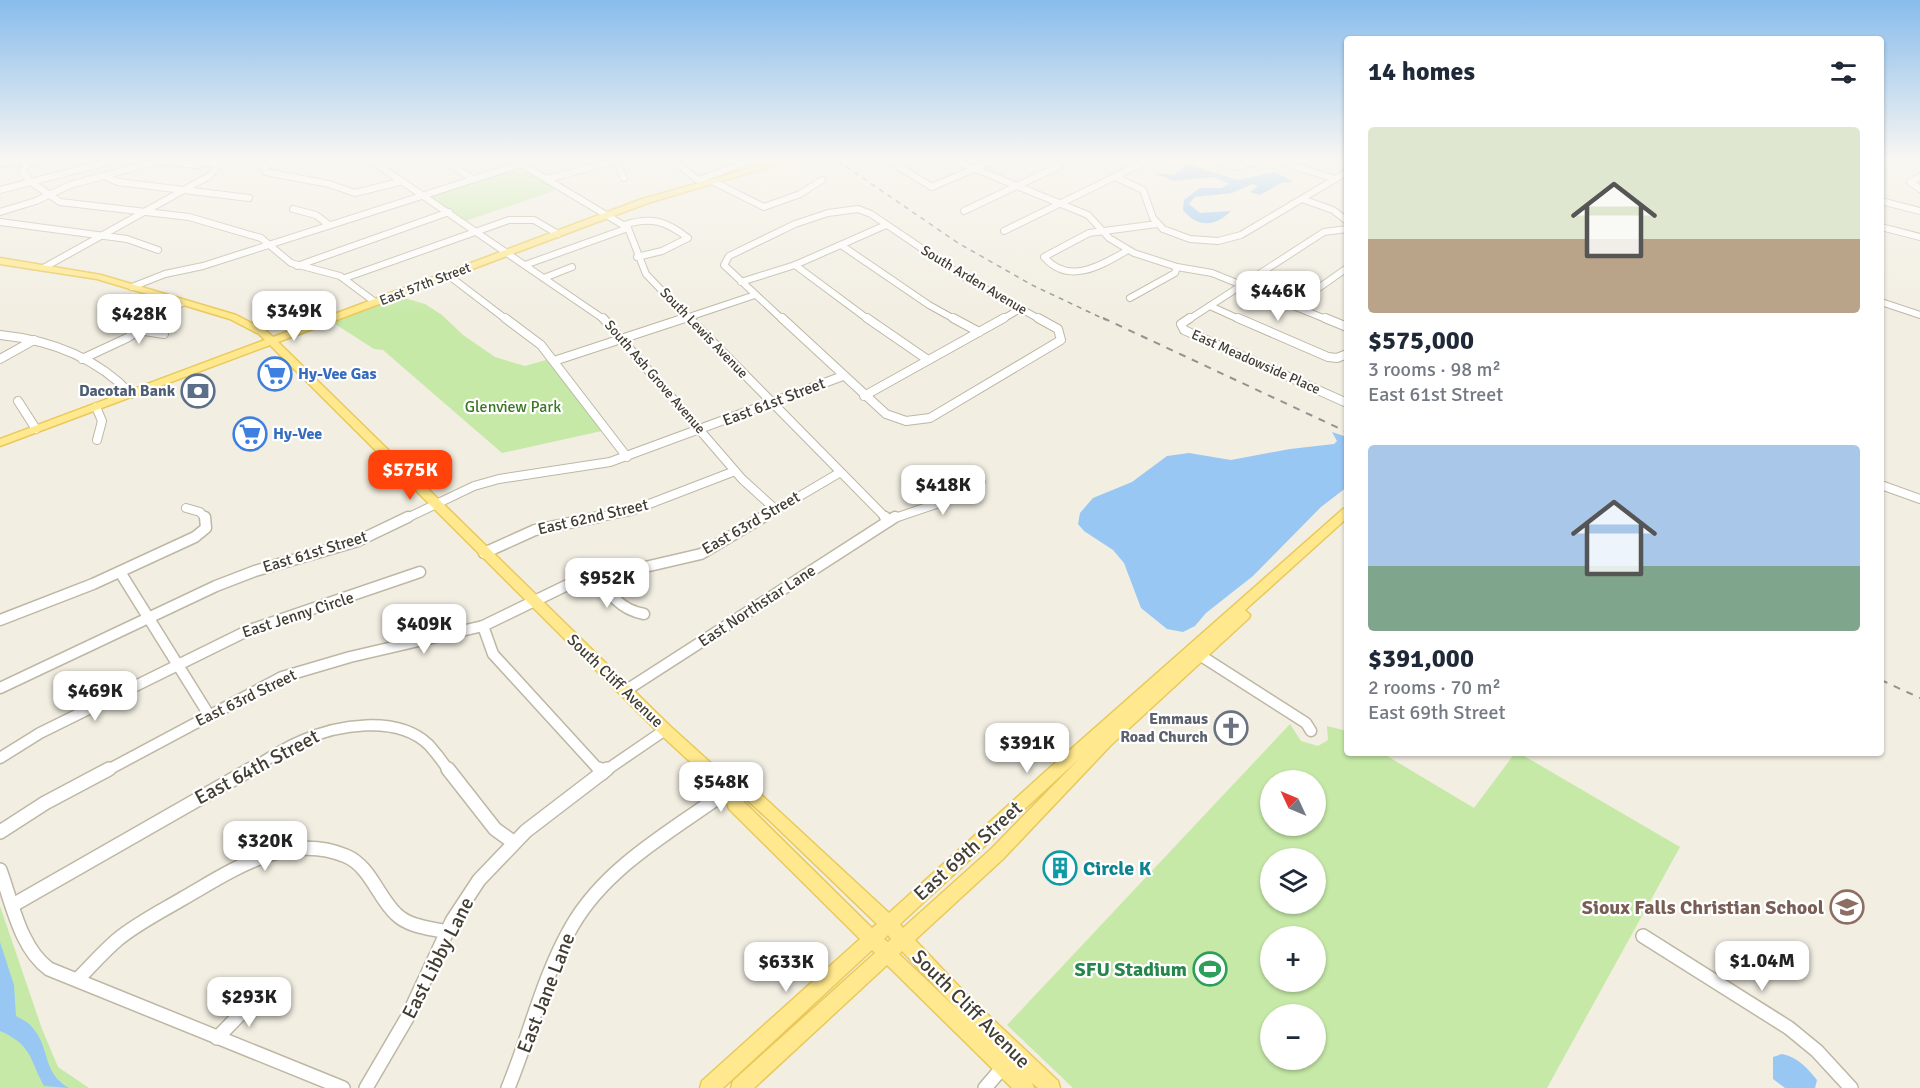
<!DOCTYPE html>
<html lang="en">
<head>
<meta charset="utf-8">
<style>
	:root { --surface:#fff; --page:#f6f6f7; --text:#1f2937; --muted:#747a83; --accent:#ff430b }
	body { margin:0; font-family:Signika,sans-serif; background:var(--page); color:var(--text); height:100vh; display:flex; flex-direction:column; font-size:22px; white-space:nowrap }
	* { box-sizing:border-box; margin:0 }
	p { font-size:20px; color:var(--muted) }
	.icon { flex:none; width:33px; height:33px; fill:none; stroke:currentColor; stroke-width:2; stroke-linecap:round; stroke-linejoin:round }
	.map { position:relative; flex:1; overflow:hidden }
	.panel { position:absolute; left:1344px; top:36px; width:540px; height:720px; display:flex; flex-direction:column; background:var(--surface); border-radius:6px; box-shadow:0 2px 4px #0004 }
	.panel>* { flex:none }
	.needle { width:39px; rotate:314deg }
	.tools { position:absolute; left:1260px; top:770px; display:grid; gap:12px }
	.tools a { display:grid; place-items:center; width:66px; height:66px; border-radius:50%; background:var(--surface); box-shadow:0 2px 4px #0004; font-size:30px }
	.price { position:absolute; translate:-50% -51px; padding:0 14px; border-radius:12px; background:#fff; color:#222; font-size:20px; line-height:39px; filter:drop-shadow(0 2px 3px #0008) }
	.price::after { content:''; position:absolute; left:50%; top:36px; width:18px; height:14px; margin-left:-9px; background:inherit; clip-path:polygon(0 0,100% 0,50% 100%) }
	.price.on { background:var(--accent); color:#fff }
	ul { padding:0; list-style:none }
	li { display:grid; align-content:center; gap:12px; height:318px; padding:0 24px }
	li span { display:grid; place-items:center; height:186px; border-radius:6px; color:#555 }
	li>.icon { margin-inline-start:auto }
	span .icon { width:108px; height:108px; fill:#fffc; stroke-width:1 }
	li b { font-size:26px }
	h2 { display:flex; justify-content:space-between; align-items:center; height:72px; padding:0 24px; font-size:26px }
	.map>svg:first-child { display:block }
	.green { fill:#c6e9a7; fill-rule:evenodd }
	.water { fill:#99c7f3 }
	.lines { fill:none; stroke-linecap:round; stroke-linejoin:round }
	.minor-far3-casing { stroke:#bdb7a4; stroke-width:8 }
	.minor-far2-casing { stroke:#bdb7a4; stroke-width:10 }
	.minor-far1-casing { stroke:#bdb7a4; stroke-width:13 }
	.minor-casing { stroke:#bdb7a4; stroke-width:16 }
	.major-casing { stroke:#e9c959; stroke-width:3 }
	.minor-far3 { stroke:#fff; stroke-width:6 }
	.minor-far2 { stroke:#fff; stroke-width:8 }
	.minor-far1 { stroke:#fff; stroke-width:10 }
	.minor { stroke:#fff; stroke-width:13 }
	.major { fill:#ffe88d; fill-rule:evenodd }
	.rail-far1 { stroke:#939393; stroke-width:1.5; stroke-dasharray:5 5; stroke-linecap:butt }
	.rail { stroke:#939393; stroke-width:2; stroke-dasharray:7 7; stroke-linecap:butt }
	.labels { text-anchor:middle; dominant-baseline:central; stroke-width:4.5; stroke-linejoin:round; paint-order:stroke }
	.far-street-label { font-size:14px; fill:#433e32; stroke:#fff }
	.shop-label { font-size:16px; font-weight:bold; fill:#366cbe; stroke:#fff; text-anchor:start }
	.service-label { font-size:16px; font-weight:bold; fill:#4e5e75; stroke:#fff; text-anchor:end }
	.street-label { font-size:16px; fill:#433e32; stroke:#fff }
	.park-label { font-size:16px; fill:#3c7724; stroke:#fff }
	.worship-label { font-size:16px; font-weight:bold; fill:#5b616d; stroke:#fff; text-anchor:end }
	.near-street-label { font-size:20px; fill:#433e32; stroke:#fff }
	.near-culture-label { font-size:20px; font-weight:bold; fill:#0d838f; stroke:#fff; text-anchor:start }
	.near-education-label { font-size:20px; font-weight:bold; fill:#785e54; stroke:#fff; text-anchor:end }
	.near-leisure-label { font-size:20px; font-weight:bold; fill:#27864d; stroke:#fff; text-anchor:end }
</style>
</head>
<body>
<div class="map">
<svg width="1920" height="1088" viewBox="0 0 1920 1088">
	<rect width="100%" height="100%" fill="#f2eee2"/>
	<g class="green">
		<polygon points="521,164 562,188 463,222 423,195"/>
		<polygon points="401,297 425,304 442,315 463,335 495,357 525,366 546,360 606,430 502,453 383,350 374,349 332,322"/>
		<path d="M1290,724L1301,741L1318,746L1328,740L1327,726L1347,731V753H1382L1474,808L1515,753H1519L1680,847L1547,1088H1073L1007,1025ZM1270,780H1316V825H1270ZM1270,858H1316V903H1270ZM1270,936H1316V981H1270ZM1270,1014H1316V1059H1270Z"/>
		<polygon points="0,906 42,1029 58,1067 89,1088 0,1088"/>
	</g>
	<g class="water">
		<path d="M1188,164L1237,180L1275,172L1294,182L1282,183L1260,195L1250,192L1258,186L1252,184L1232,193L1195,197L1189,204L1200,213L1231,211C1215,227 1198,228 1183,210L1184,200L1200,188H1221L1229,184L1214,177L1173,181L1154,173L1173,175Z"/>
		<polygon points="1332,432 1347,437 1347,487 1321,507 1253,576 1206,613 1195,626 1183,632 1167,629 1141,608 1124,563 1113,550 1084,531 1078,524 1080,513 1093,498 1132,482 1167,456 1189,453 1231,460 1290,449 1334,444 1337,441"/>
		<path d="M0,942L14,985L16,1016C21,1019 28,1022 32,1027C51,1048 41,1072 69,1088L44,1086C29,1058 32,1045 0,1031Z"/>
		<path d="M1782,1054C1798,1057 1807,1068 1817,1080L1815,1088H1785L1773,1079V1057Z"/>
	</g>
	<g class="lines">
		<g class="minor-far3-casing">
			<g id="minor-far3">
				<polyline points="157,161 196,165 228,161"/>
				<polyline points="270,161 264,168 266,172 329,184 355,193 403,181"/>
				<polyline points="372,161 605,320"/>
				<polyline points="445,161 473,179"/>
				<polyline points="516,161 628,228 646,274 690,320"/>
				<polyline points="615,161 624,178"/>
				<polyline points="674,161 698,180 750,161"/>
				<polyline points="890,161 932,187 992,161"/>
				<polyline points="956,161 1088,215 1109,238 1134,253 1177,267 1212,273 1328,320"/>
				<polyline points="1127,161 1138,165"/>
				<polyline points="1216,161 1234,167 1259,161"/>
				<polyline points="1279,161 1335,179"/>
				<polyline points="29,162 22,171 31,182 60,202 189,217 261,238 291,263 340,276 375,302"/>
				<polyline points="0,163 41,161"/>
				<polyline points="104,176 118,182 249,198"/>
				<polyline points="1115,177 1143,190 1153,218 1163,229 1190,239 1218,241 1241,235 1347,172"/>
				<polyline points="1920,177 1910,182 1920,189"/>
				<polyline points="547,179 615,161"/>
				<polyline points="714,182 764,207 800,194 822,180"/>
				<polyline points="0,190 112,161"/>
				<polyline points="1302,199 1333,210 1347,221"/>
				<polyline points="1881,201 1920,211"/>
				<polyline points="293,209 316,215 329,225"/>
				<polyline points="964,211 1059,166"/>
				<polyline points="0,212 36,201 70,185 158,161"/>
				<polyline points="0,222 127,239 158,250"/>
				<path d="M624,225C651,216 666,221 688,238L662,251L637,257"/>
				<polyline points="1881,227 1920,237"/>
				<polyline points="1004,231 1147,161"/>
				<polyline points="841,245 929,305 956,320"/>
				<path d="M1128,250C1102,265 1069,286 1044,257L1089,233L1157,224"/>
				<polyline points="525,265 628,228"/>
				<polyline points="795,265 869,320"/>
				<polyline points="297,266 449,212"/>
				<polyline points="45,267 209,176 216,169 216,161"/>
				<polyline points="448,275 507,320"/>
				<polyline points="345,278 509,220 534,220 558,234"/>
				<polyline points="544,278 572,267"/>
				<polyline points="741,282 795,265 886,225"/>
				<polyline points="132,287 165,274 203,266 531,161"/>
				<polyline points="1130,298 1175,273 1177,267"/>
				<polyline points="1881,302 1920,315"/>
				<polyline points="1210,306 1241,320"/>
				<polyline points="1293,306 1347,268"/>
				<polyline points="156,320 182,303"/>
				<polyline points="680,320 755,295"/>
				<polyline points="783,320 724,265 729,256 795,224 828,213 858,209 871,214 964,277 1041,320"/>
				<polyline points="1001,320 1020,309"/>
				<polyline points="1188,320 1324,232 1347,229"/>
			</g>
		</g>
		<g class="minor-far2-casing">
			<g id="minor-far2">
				<polyline points="505,318 541,345 627,457"/>
				<polyline points="603,318 742,479 775,509"/>
				<polyline points="689,318 887,519"/>
				<polyline points="782,318 886,414 906,421 930,418 1061,340 1058,329 1038,318"/>
				<polyline points="867,318 928,360"/>
				<polyline points="953,318 979,332"/>
				<polyline points="1190,318 1181,324 1184,330 1347,403"/>
				<polyline points="1238,318 1328,357 1337,358 1347,354"/>
				<polyline points="1325,318 1347,327"/>
				<polyline points="138,330 164,334"/>
				<path d="M0,335C50,340 96,357 131,394"/>
				<polyline points="0,359 34,340"/>
				<polyline points="82,359 127,338 158,318"/>
				<polyline points="554,361 685,318"/>
				<polyline points="864,396 1004,318"/>
				<polyline points="18,401 36,429"/>
				<polyline points="96,407 102,421 97,440"/>
				<polyline points="1881,485 1920,499"/>
				<polyline points="186,508 200,512 206,519"/>
				<polyline points="405,519 474,486 499,479 610,462 843,376"/>
				<polyline points="591,519 631,511 735,471"/>
				<polyline points="761,519 839,473"/>
				<polyline points="892,519 945,501 981,482"/>
			</g>
		</g>
		<g class="minor-far1-casing">
			<g id="minor-far1">
				<polyline points="885,517 889,521"/>
				<polyline points="484,553 535,530 599,517"/>
				<polyline points="120,572 209,715"/>
				<path d="M600,572C606,594 622,610 644,614"/>
				<polyline points="0,620 93,584 195,537 206,528 205,517"/>
				<polyline points="483,626 493,654 600,771"/>
				<polyline points="1195,652 1306,723 1311,731"/>
				<polyline points="0,688 216,586 255,571 358,541 408,517"/>
				<polyline points="625,691 895,517"/>
				<polyline points="0,758 40,733 247,631 420,572"/>
				<polyline points="106,771 282,677 350,657 483,626 586,576 645,567 701,554 763,517"/>
				<path d="M248,771C265,761 282,749 301,741C336,725 397,714 429,745C436,753 443,762 449,771"/>
				<polyline points="605,771 665,730"/>
			</g>
		</g>
		<g class="minor-casing">
			<g id="minor">
				<polyline points="448,769 495,829 513,842"/>
				<polyline points="599,769 602,773"/>
				<polyline points="0,832 45,803 109,769"/>
				<path d="M0,870C12,902 20,948 49,969L343,1088"/>
				<polyline points="13,905 251,769"/>
				<polyline points="1643,936 1789,1028 1817,1051 1851,1088"/>
				<path d="M78,979C91,966 103,952 117,940C136,924 160,912 182,899C231,871 287,831 346,856C370,866 378,897 396,914C409,927 430,928 447,932"/>
				<polyline points="217,1038 258,996"/>
				<polyline points="366,1088 407,1018 452,921 479,880 526,831 607,769"/>
				<path d="M508,1088C530,1035 543,976 572,926C607,865 675,829 730,789"/>
				<polyline points="985,1088 1003,1067"/>
			</g>
		</g>
		<g class="major-casing">
			<path id="major" d="M777,161H789L648,203L278,342L670,726L734,784L755,789L889,913L1045,772L1343,509L1347,508V518L1245,610L1250,615L1249,618L1111,745L1003,859L915,940L968,996L1058,1081L1060,1088H1038L1032,1083L1034,1088H1012L887,965L754,1088H731L733,1081L875,953L872,950L723,1088H700L702,1081L860,939L729,809L723,792L660,734L270,345L0,446V439L265,340L259,334L230,319L97,279L0,264V258L101,275L236,315L265,330L273,337L642,199ZM1080,758L991,849L903,928L900,924ZM740,798L746,799L768,819L877,924L872,928ZM888,935L891,939L888,942L884,939ZM902,951L956,1008L958,1010L899,954Z"/>
		</g>
		<use href="#minor-far3" class="minor-far3"/>
		<use href="#minor-far2" class="minor-far2"/>
		<use href="#minor-far1" class="minor-far1"/>
		<use href="#minor" class="minor"/>
		<use href="#major" class="major"/>
		<polyline class="rail-far1" points="838,161 958,243 1032,285 1106,320"/>
		<g class="rail">
			<polyline points="1103,318 1347,432"/>
			<polyline points="1881,680 1920,698"/>
		</g>
	</g>
	<linearGradient id="sky" x2="0" y2="1"><stop stop-color="#88bcec"/><stop offset="0.51" stop-color="#f9f7f2"/><stop offset="1" stop-color="#f9f7f2" stop-opacity="0"/></linearGradient>
	<rect width="1920" height="313" fill="url(#sky)"/>
	<defs>
		<g id="supermarket-ring" transform="scale(1.725)"><circle r="9.5" fill="#fff" stroke="#3f7fe0" stroke-width="1.5"/><path d="M-6-5.5h2.5l.6 2H6L4.5 2H-2.5L-4.4-4H-6ZM-1.5 3.2a1.3 1.3 0 1 0 .1 0ZM3 3.2a1.3 1.3 0 1 0 .1 0Z" fill="#3f7fe0"/></g>
		<g id="bank-ring" transform="scale(1.725)"><circle r="9.5" fill="#fff" stroke="#5c6f8a" stroke-width="1.5"/><path d="M-6-4H6V4H-6ZM0-2.3a2.3 2.3 0 1 0 0 4.6a2.3 2.3 0 1 0 0-4.6Z" fill="#5c6f8a"/></g>
		<g id="church-ring" transform="scale(1.725)"><circle r="9.5" fill="#fff" stroke="#6b7280" stroke-width="1.5"/><path d="M-1.2-6h2.4v3.5h3.3v2.4h-3.3V6h-2.4V-.1h-3.3v-2.4h3.3Z" fill="#6b7280"/></g>
		<g id="building-ring" transform="scale(1.725)"><circle r="9.5" fill="#fff" stroke="#0f9aa8" stroke-width="1.5"/><path d="M-4-6H4V6H1V3H-1V6H-4ZM-2.5-4.3h1.7v1.8h-1.7ZM.8-4.3h1.7v1.8H.8ZM-2.5-1h1.7V.8h-1.7ZM.8-1h1.7V.8H.8Z" fill="#0f9aa8"/></g>
		<g id="school-ring" transform="scale(1.725)"><circle r="9.5" fill="#fff" stroke="#8d6e63" stroke-width="1.5"/><path d="M0-5L7-2L0 1L-7-2ZM-4 1L0 2.5L4 1V4Q0 6-4 4Z" fill="#8d6e63"/></g>
		<g id="stadium-ring" transform="scale(1.725)"><circle r="9.5" fill="#fff" stroke="#2e9e5b" stroke-width="1.5"/><path d="M0-5a6.5 5 0 1 0 0 10a6.5 5 0 1 0 0-10ZM-3.5-1.8h7v3.6h-7Z" fill="#2e9e5b"/></g>
	</defs>
	<g fill-rule="evenodd">
		<use href="#supermarket-ring" x="275" y="374"/>
		<use href="#bank-ring" x="198" y="391"/>
		<use href="#supermarket-ring" x="250" y="434"/>
		<use href="#church-ring" x="1231" y="728"/>
		<use href="#building-ring" x="1060" y="868"/>
		<use href="#school-ring" x="1847" y="907"/>
		<use href="#stadium-ring" x="1210" y="969"/>
	</g>
	<g class="labels">
		<g class="far-street-label">
			<text transform="translate(974 280) rotate(31)">South Arden Avenue</text>
			<text transform="translate(425 284) rotate(-21)">East 57th Street</text>
			<text transform="translate(704 333) rotate(46)">South Lewis Avenue</text>
			<text transform="translate(1256 362) rotate(24)">East Meadowside Place</text>
			<text transform="translate(655 377) rotate(49)">South Ash Grove Avenue</text>
		</g>
		<g class="shop-label">
			<text x="298" y="374">Hy-Vee Gas</text>
			<text x="273" y="434">Hy-Vee</text>
		</g>
		<g class="service-label">
			<text x="175" y="391">Dacotah Bank</text>
		</g>
		<g class="street-label">
			<text transform="translate(774 402) rotate(-21)">East 61st Street</text>
			<text transform="translate(593 517) rotate(-13)">East 62nd Street</text>
			<text transform="translate(751 523) rotate(-30)">East 63rd Street</text>
			<text transform="translate(315 552) rotate(-17)">East 61st Street</text>
			<text transform="translate(757 606) rotate(-33)">East Northstar Lane</text>
			<text transform="translate(298 615) rotate(-18)">East Jenny Circle</text>
			<text transform="translate(615 681) rotate(44)">South Cliff Avenue</text>
			<text transform="translate(246 698) rotate(-26)">East 63rd Street</text>
		</g>
		<g class="park-label">
			<text x="513" y="407">Glenview Park</text>
		</g>
		<g class="worship-label">
			<text x="1208" y="719">Emmaus<tspan x="1208" dy="18">Road Church</tspan></text>
		</g>
		<g class="near-street-label">
			<text transform="translate(257 767) rotate(-28)">East 64th Street</text>
			<text transform="translate(968 851) rotate(-42)">East 69th Street</text>
			<text transform="translate(438 958) rotate(-63)">East Libby Lane</text>
			<text transform="translate(546 993) rotate(-69)">East Jane Lane</text>
			<text transform="translate(971 1009) rotate(45)">South Cliff Avenue</text>
		</g>
		<g class="near-culture-label">
			<text x="1083" y="868">Circle K</text>
		</g>
		<g class="near-education-label">
			<text x="1824" y="907">Sioux Falls Christian School</text>
		</g>
		<g class="near-leisure-label">
			<text x="1187" y="969">SFU Stadium</text>
		</g>
	</g>
</svg>
<div class="tools">
<a><svg class="needle" viewBox="-14 -14 28 28"><path d="M0-13l5 13h-10z" fill="#e53935"/><path d="M0 13l5-13h-10z" fill="#747a83"/></svg></a>
<a><svg class="icon" aria-label="layers" viewBox="0 0 24 24"><path d="M12 4l9 5-9 5-9-5zM3 14l9 5 9-5"/></svg></a>
<a>+</a>
<a>−</a>
</div>
<b class="price" style="left:1278px;top:322px">$446K</b>
<b class="price" style="left:294px;top:342px">$349K</b>
<b class="price" style="left:139px;top:345px">$428K</b>
<b class="price on" style="left:410px;top:501px">$575K</b>
<b class="price" style="left:943px;top:516px">$418K</b>
<b class="price" style="left:607px;top:609px">$952K</b>
<b class="price" style="left:424px;top:655px">$409K</b>
<b class="price" style="left:95px;top:722px">$469K</b>
<b class="price" style="left:1027px;top:774px">$391K</b>
<b class="price" style="left:721px;top:813px">$548K</b>
<b class="price" style="left:265px;top:872px">$320K</b>
<b class="price" style="left:1762px;top:992px">$1.04M</b>
<b class="price" style="left:786px;top:993px">$633K</b>
<b class="price" style="left:249px;top:1028px">$293K</b>
<section class="panel">
<h2>14 homes<svg class="icon" aria-label="filters" viewBox="0 0 24 24"><path d="M4 7h16M4 17h16"/><circle cx="9" cy="7" r="2"/><circle cx="15" cy="17" r="2"/></svg></h2>
<ul>
<li><span style="background:linear-gradient(#dfe7d0 60%,#b9a48a 0)"><svg class="icon" aria-label="home" viewBox="0 0 24 24"><path d="M3 11l9-7 9 7M6 9v11h12V9"/></svg></span><div><b>$575,000</b><p>3 rooms · 98 m²</p><p>East 61st Street</p></div></li>
<li><span style="background:linear-gradient(#a9c7e8 65%,#7fa58c 0)"><svg class="icon" aria-label="home" viewBox="0 0 24 24"><path d="M3 11l9-7 9 7M6 9v11h12V9"/></svg></span><div><b>$391,000</b><p>2 rooms · 70 m²</p><p>East 69th Street</p></div></li>
</ul>
</section>
</div>
</body>
</html>
